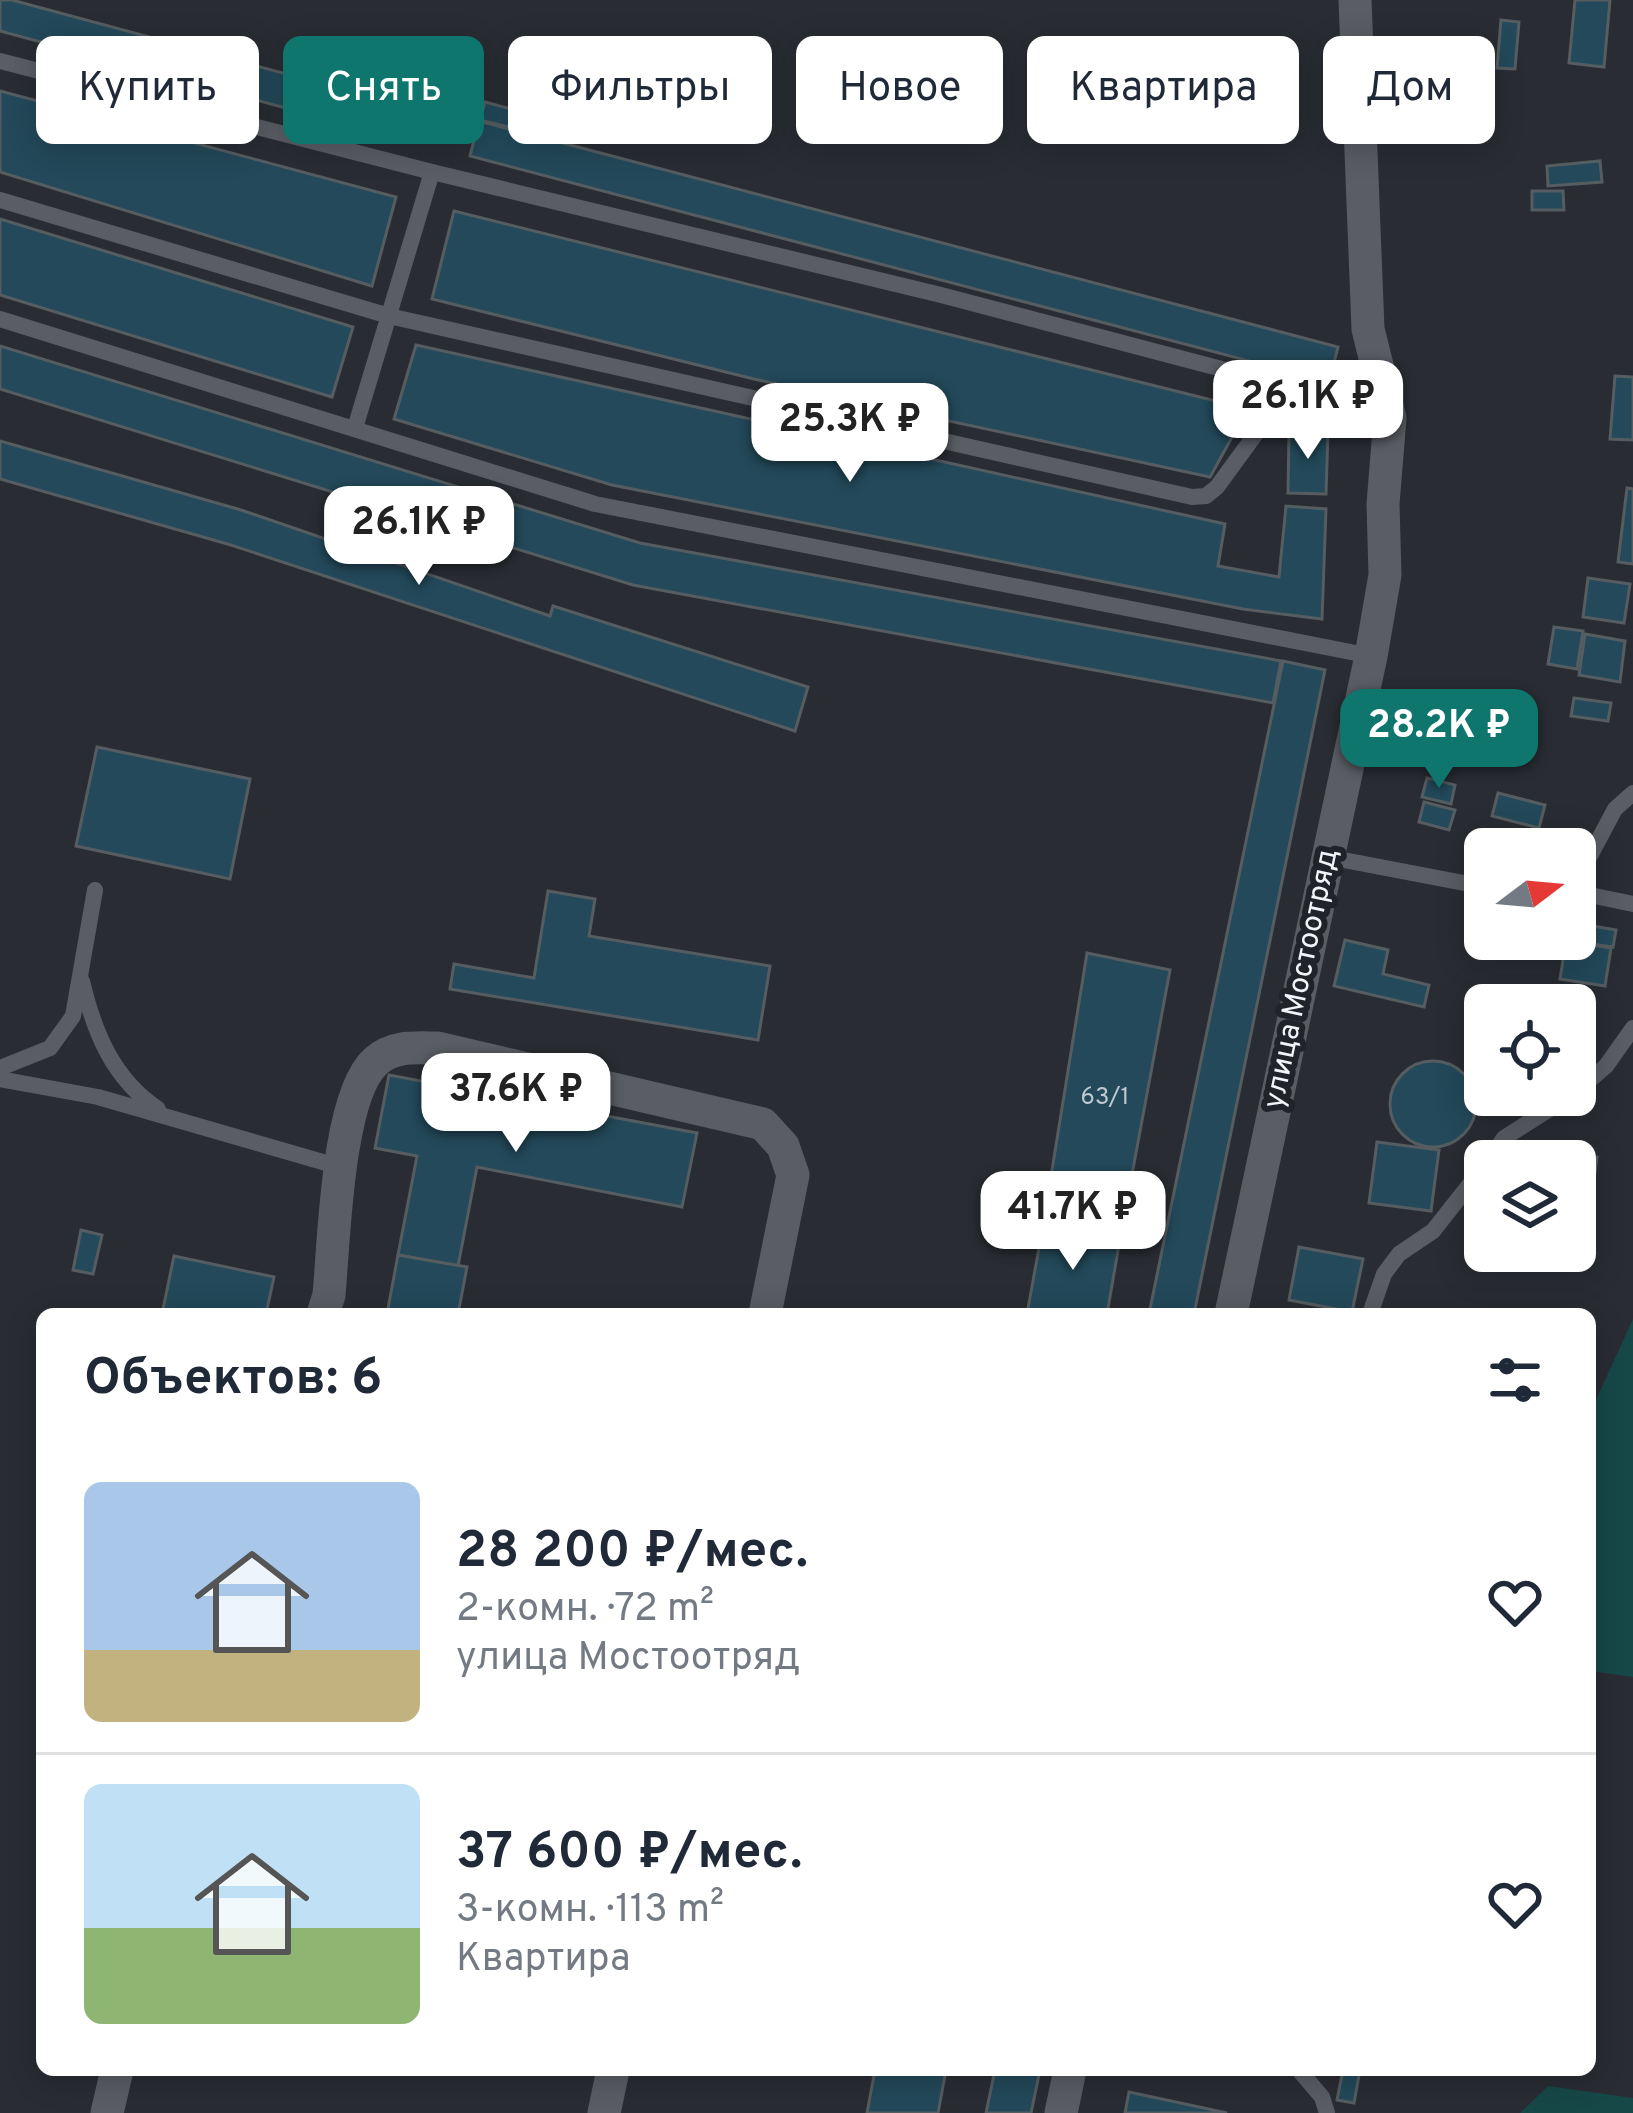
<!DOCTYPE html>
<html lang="ru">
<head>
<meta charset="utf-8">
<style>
	:root { --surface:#fff; --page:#f2f2f3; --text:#1f2937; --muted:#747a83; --line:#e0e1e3; --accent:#0f766e }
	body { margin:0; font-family:Overpass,sans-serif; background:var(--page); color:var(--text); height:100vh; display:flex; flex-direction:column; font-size:45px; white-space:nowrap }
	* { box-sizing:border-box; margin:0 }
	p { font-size:39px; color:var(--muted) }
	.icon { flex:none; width:66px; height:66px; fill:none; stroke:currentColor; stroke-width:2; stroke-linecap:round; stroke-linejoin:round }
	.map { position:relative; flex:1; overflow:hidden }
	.details { position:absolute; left:36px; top:1308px; width:1560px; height:768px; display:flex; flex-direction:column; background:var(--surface); border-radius:18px; box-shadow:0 6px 30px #0003 }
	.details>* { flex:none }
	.banner { position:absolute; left:36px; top:36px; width:1563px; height:108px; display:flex; gap:24px }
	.needle { width:78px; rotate:74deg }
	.buttons { position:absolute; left:1464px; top:828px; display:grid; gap:24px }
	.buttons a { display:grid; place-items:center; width:132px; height:132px; border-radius:18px; background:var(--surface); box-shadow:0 6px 30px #0003; font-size:60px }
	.price { position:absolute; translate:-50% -102px; padding:0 27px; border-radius:24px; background:#fff; color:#222; font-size:39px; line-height:78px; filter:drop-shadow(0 3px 6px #0008) }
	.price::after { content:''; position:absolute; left:50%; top:72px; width:36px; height:27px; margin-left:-18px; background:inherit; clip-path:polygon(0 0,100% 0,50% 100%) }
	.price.on { background:var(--accent); color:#fff }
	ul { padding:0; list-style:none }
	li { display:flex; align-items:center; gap:36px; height:300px; padding:0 48px }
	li+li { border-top:3px solid var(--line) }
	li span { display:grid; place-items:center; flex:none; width:336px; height:240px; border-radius:18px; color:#555 }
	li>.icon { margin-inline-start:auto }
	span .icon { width:144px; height:144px; fill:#fffc; stroke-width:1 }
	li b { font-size:51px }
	h2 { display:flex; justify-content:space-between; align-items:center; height:144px; padding:0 48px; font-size:51px }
	.pill { padding:0 42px; border-radius:18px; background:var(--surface); box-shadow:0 6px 30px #0003; font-size:42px; line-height:108px }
	.pill.on { background:var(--accent); color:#fff }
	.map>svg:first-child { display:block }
	.water { fill:#164847 }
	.building { fill:#23495a; stroke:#555d61; stroke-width:3 }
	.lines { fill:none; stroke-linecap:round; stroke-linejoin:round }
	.service { stroke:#5a5d64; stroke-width:16 }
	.minor { stroke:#5a5d64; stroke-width:33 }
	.labels { text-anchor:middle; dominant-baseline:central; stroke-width:12; stroke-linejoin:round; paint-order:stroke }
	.number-label { font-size:24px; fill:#bec9d0 }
	.street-label { font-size:30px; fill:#f2f4f8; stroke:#202329 }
</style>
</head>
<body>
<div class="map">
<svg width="1633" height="2113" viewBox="0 0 1633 2113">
	<rect width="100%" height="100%" fill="#292d33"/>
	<g class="water">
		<polygon points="1633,1319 1633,1677 1590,1671 1590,1413"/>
		<polygon points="1548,2086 1633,2098 1633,2113 1520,2113"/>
	</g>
	<g class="building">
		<polygon points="0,0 12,0 420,110 412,142 0,31"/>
		<polygon points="1575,0 1610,0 1604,67 1569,63"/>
		<polygon points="1501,20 1519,22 1515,69 1497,68"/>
		<polygon points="0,91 396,197 372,286 0,172"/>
		<polygon points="485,102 526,113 521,130 480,120"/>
		<polygon points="479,121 1338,347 1329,382 470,156"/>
		<polygon points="1600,161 1602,182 1548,186 1547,166"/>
		<polygon points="1532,191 1563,191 1564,210 1532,210"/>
		<polygon points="454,211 1240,407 1231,439 1210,477 754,379 432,299"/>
		<polygon points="0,219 353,327 332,397 0,295"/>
		<polygon points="416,345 1225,524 1218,566 1279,577 1286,506 1326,509 1322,619 1243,609 612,485 394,419"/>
		<polygon points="0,346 640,543 1281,661 1273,703 633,585 0,389"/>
		<polygon points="1615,376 1633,377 1633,440 1610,439"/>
		<polygon points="1289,430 1328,432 1326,494 1288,493"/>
		<polygon points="0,441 241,510 550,616 553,606 808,687 795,731 231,545 0,479"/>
		<polygon points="1627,488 1633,489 1633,564 1618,562"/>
		<polygon points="1588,578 1630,584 1624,623 1583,617"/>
		<polygon points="1554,627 1583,631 1577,669 1548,664"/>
		<polygon points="1585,634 1625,641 1620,682 1579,675"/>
		<polygon points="1283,661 1325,670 1194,1314 1149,1314"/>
		<polygon points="1574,698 1611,703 1608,721 1571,716"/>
		<polygon points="97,747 250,779 230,879 76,846"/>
		<polygon points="1427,778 1455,785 1451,804 1422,797"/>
		<polygon points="1498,793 1545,805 1539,828 1492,816"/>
		<polygon points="1424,802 1455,810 1449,830 1419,822"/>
		<polygon points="548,891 595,899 589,936 770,966 758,1040 450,989 454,964 534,978"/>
		<polygon points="1587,925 1616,930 1613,947 1584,943"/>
		<polygon points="1345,940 1388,950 1383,974 1429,985 1424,1007 1334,986"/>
		<polygon points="1566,941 1611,948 1605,986 1560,979"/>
		<polygon points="1087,953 1170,970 1120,1239 1043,1226"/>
		<circle cx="1433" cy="1104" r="43"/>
		<polygon points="389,1075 697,1133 682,1207 477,1167 458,1266 398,1255 417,1156 375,1148"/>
		<polygon points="1377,1142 1439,1150 1431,1211 1369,1203"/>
		<polygon points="1543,1150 1597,1157 1587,1236 1575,1235 1575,1161 1542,1161"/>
		<polygon points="1043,1226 1120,1239 1107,1314 1027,1314"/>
		<polygon points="81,1230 102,1235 93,1274 73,1270"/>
		<polygon points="1299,1247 1363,1259 1352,1312 1289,1300"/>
		<polygon points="398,1255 467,1267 458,1314 387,1314"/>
		<polygon points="174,1256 274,1277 266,1314 162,1314"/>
		<polygon points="875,2070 946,2070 938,2113 867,2113"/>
		<polygon points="995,2070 1040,2070 1031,2113 986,2113"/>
		<polygon points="1343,2070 1360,2070 1354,2103 1337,2100"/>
		<polygon points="1129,2092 1227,2113 1125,2113"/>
	</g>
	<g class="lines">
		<g class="service">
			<polyline points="0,61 432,172 941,295 1290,387 1389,418"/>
			<polyline points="0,200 389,316 1192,497 1206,496 1217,487 1290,387"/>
			<polyline points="0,319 595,504 1371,656"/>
			<polyline points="355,428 432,172"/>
			<polyline points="1328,857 1485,887"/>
			<polyline points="1575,884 1615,809 1633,793"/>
			<polyline points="1575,892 1633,904"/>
			<path d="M82,981C94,1032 113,1079 158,1109"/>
			<polyline points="0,1068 50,1048 73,1016 95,890"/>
			<polyline points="0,1079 98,1097 340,1167"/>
			<polyline points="1575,1093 1606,1066 1633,1028"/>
			<polyline points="1488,1161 1504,1138 1572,1095"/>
			<polyline points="1370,1314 1384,1274 1399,1254 1433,1231 1485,1165"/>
			<polyline points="1299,2070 1322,2097 1327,2113"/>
		</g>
		<g class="minor">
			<path d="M323,1314L329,1295C334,1242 337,1095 376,1061C393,1045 416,1048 438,1048L763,1124L783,1146L793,1175L765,1314"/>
			<polyline points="1231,1314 1371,656 1385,575 1383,504 1390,418 1368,329 1355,0"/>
			<polyline points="107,2113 117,2070"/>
			<polyline points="604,2113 613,2070"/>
			<polyline points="1061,2113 1070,2070"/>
		</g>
	</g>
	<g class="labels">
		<g class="number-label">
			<text x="1105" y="1098">63/1</text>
		</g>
		<g class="street-label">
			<text transform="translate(1302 979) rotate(-78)">улица Мостоотряд</text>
		</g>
	</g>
</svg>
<div class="buttons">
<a><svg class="needle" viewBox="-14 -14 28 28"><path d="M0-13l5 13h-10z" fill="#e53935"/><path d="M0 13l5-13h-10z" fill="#747a83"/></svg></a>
<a><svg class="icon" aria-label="locate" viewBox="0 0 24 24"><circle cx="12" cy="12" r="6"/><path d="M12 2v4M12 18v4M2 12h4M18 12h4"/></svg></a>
<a><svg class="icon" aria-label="layers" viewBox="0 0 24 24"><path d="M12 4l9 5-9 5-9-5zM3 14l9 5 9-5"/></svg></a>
</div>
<b class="price" style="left:1308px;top:462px">26.1K ₽</b>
<b class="price" style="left:850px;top:485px">25.3K ₽</b>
<b class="price" style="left:419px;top:588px">26.1K ₽</b>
<b class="price on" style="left:1439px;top:791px">28.2K ₽</b>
<b class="price" style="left:516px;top:1155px">37.6K ₽</b>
<b class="price" style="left:1073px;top:1273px">41.7K ₽</b>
<div class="banner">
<a class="pill">Купить</a>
<a class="pill on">Снять</a>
<a class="pill">Фильтры</a>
<a class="pill">Новое</a>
<a class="pill">Квартира</a>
<a class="pill">Дом</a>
</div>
<section class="details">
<h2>Объектов: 6<svg class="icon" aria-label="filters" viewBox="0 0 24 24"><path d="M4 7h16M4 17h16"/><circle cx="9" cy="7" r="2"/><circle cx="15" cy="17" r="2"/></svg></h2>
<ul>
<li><span style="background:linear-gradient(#a9c7e8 70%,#c2b280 0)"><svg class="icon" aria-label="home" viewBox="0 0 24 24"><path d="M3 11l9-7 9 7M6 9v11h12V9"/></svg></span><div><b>28 200 ₽/мес.</b><p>2-комн. · 72 m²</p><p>улица Мостоотряд</p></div><svg class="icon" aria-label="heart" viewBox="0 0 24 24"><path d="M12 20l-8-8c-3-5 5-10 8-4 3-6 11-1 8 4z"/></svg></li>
<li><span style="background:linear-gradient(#bfe0f5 60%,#8fb573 0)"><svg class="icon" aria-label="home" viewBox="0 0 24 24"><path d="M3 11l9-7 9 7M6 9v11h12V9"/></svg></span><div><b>37 600 ₽/мес.</b><p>3-комн. · 113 m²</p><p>Квартира</p></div><svg class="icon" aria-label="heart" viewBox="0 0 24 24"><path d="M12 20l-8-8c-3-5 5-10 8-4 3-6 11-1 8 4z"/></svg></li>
</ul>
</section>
</div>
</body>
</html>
